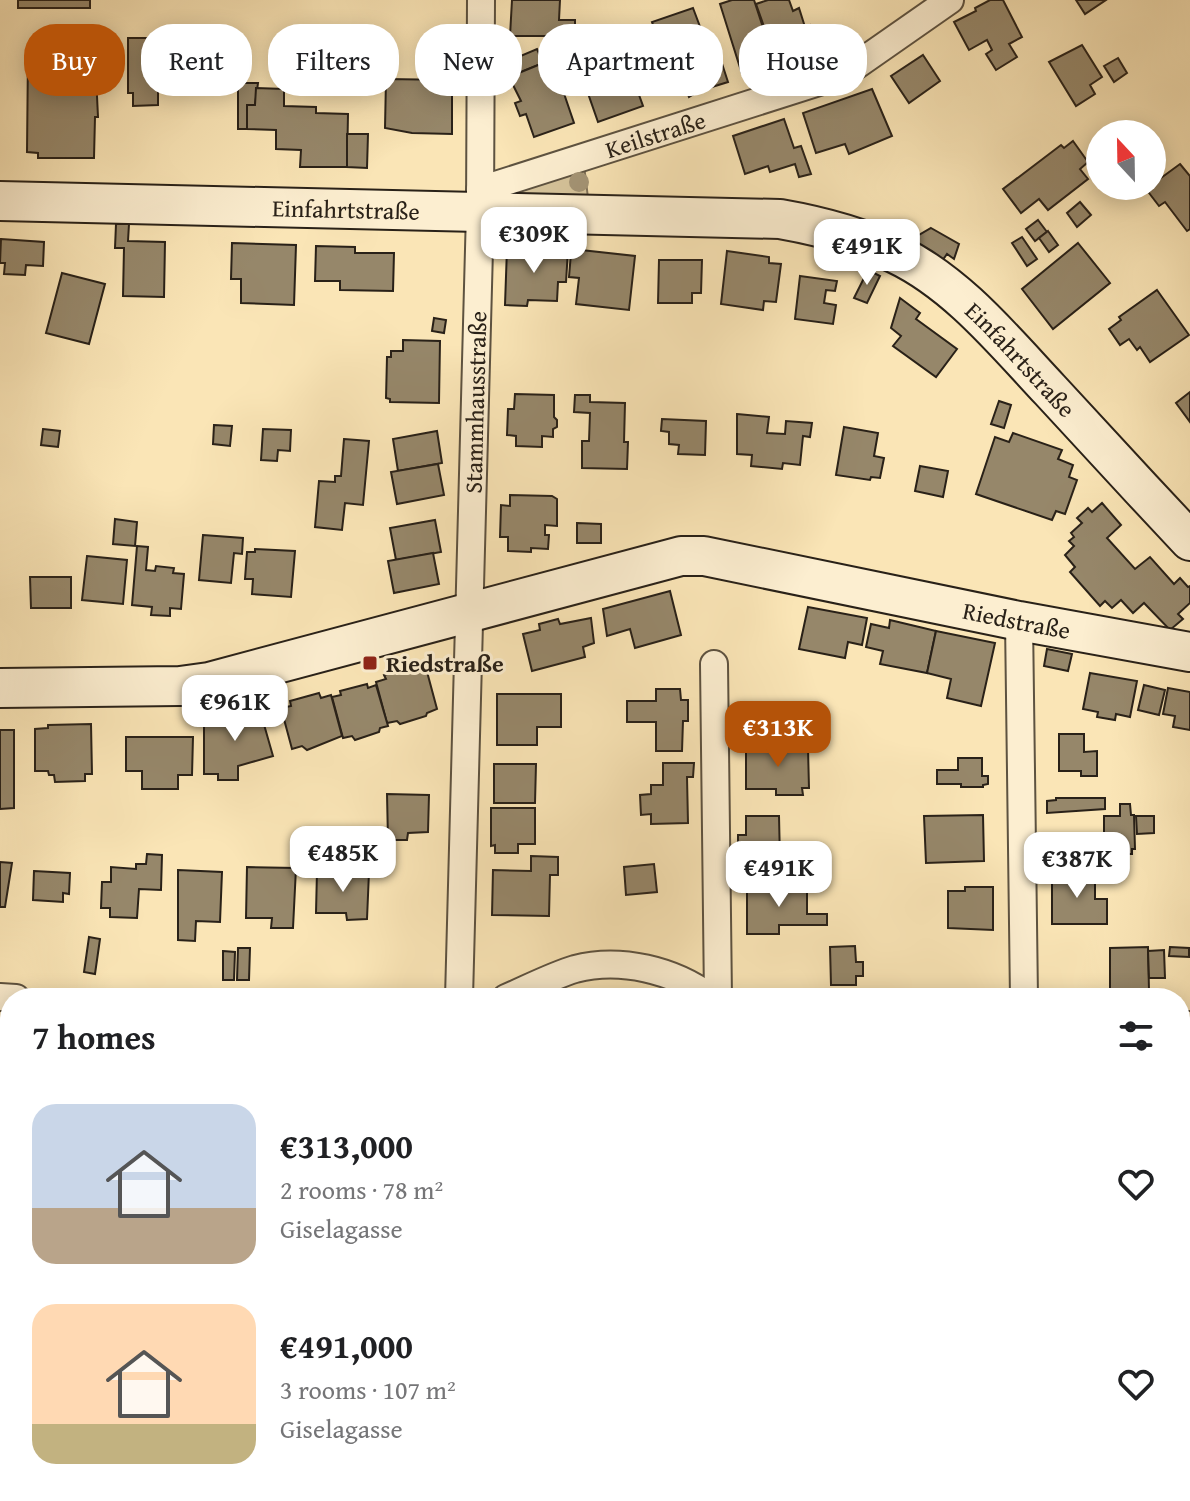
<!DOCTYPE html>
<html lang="en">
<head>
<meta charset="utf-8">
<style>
	:root { --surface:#fff; --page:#f2f2f2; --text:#202124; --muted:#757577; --accent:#b45309 }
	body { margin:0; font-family:"Gentium Book Plus",serif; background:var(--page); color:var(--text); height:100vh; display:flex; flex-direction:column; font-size:30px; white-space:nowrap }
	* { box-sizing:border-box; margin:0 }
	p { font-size:26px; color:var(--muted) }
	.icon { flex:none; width:44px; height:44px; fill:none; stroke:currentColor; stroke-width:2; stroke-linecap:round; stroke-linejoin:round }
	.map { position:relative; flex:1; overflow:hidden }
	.drawer { position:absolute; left:0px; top:988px; width:1190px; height:514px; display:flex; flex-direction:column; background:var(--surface); border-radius:32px 32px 0 0; box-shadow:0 4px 20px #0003 }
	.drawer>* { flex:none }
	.guide { position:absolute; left:24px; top:24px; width:1142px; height:72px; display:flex; gap:16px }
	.needle { width:52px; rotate:338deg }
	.buttons { position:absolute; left:1086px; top:120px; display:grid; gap:16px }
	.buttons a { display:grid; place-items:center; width:80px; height:80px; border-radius:50%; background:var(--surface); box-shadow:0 4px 20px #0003; font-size:40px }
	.price { position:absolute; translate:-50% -68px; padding:0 18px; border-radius:16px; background:#fff; color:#222; font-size:26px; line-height:52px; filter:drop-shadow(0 2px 4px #0008) }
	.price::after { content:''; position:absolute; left:50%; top:48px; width:24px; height:18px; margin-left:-12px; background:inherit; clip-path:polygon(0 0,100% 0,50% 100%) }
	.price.active { background:var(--accent); color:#fff }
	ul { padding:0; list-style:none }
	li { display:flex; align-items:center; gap:24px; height:200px; padding:0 32px }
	li span { display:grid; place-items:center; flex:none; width:224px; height:160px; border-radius:24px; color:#555 }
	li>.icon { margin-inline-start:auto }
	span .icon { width:96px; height:96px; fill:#fffc; stroke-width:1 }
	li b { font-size:34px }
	h2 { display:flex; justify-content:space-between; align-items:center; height:96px; padding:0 32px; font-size:34px }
	.pill { padding:0 28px; border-radius:32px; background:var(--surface); box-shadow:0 4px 20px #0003; font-size:28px; line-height:72px }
	.pill.active { background:var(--accent); color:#fff }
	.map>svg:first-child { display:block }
	.green { fill:#d6c49b; stroke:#80725a; stroke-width:2 }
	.building { fill:#96876a; stroke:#292118; stroke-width:2 }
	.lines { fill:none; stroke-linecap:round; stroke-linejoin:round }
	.street-casing { stroke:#5d5240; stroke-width:30 }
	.secondary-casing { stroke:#292118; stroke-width:42 }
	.street { stroke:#fceed0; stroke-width:26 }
	.secondary { stroke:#fceed0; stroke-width:38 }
	.tree { fill:#a49475 }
	.poi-dot { fill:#8f2418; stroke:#fceed0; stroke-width:3 }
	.labels { text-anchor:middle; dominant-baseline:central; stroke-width:6; stroke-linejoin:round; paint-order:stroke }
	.street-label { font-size:24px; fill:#292118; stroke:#fceed0 }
	.poi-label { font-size:24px; font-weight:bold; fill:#292118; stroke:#fceed0; text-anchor:start }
</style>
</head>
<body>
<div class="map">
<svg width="1190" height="1501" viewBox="0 0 1190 1501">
	<rect width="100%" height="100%" fill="#fae5b6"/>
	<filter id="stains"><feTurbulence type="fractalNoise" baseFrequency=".0025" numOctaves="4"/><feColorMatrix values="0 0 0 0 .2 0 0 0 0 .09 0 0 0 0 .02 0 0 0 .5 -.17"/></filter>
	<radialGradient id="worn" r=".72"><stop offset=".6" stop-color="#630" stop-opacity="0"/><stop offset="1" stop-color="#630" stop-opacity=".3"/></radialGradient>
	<polygon class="green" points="584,165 588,198 518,198 515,193 517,187"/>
	<g class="building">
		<rect x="18" y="0" width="72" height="8"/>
		<polygon points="512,0 560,0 559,20 575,20 575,36 510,36"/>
		<polygon points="732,0 754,0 775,64 742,74 720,4"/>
		<polygon points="768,0 789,0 793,11 799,8 805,27 810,25 818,49 807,53 809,58 779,69 756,4"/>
		<polygon points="990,0 1003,0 1022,37 1009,44 1017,57 996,70 986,54 992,50 987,40 969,50 954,22 976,11 975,8"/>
		<polygon points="1076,0 1106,0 1085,14"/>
		<polygon points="693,8 705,40 696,44 699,48 715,42 728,82 699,91 689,97 672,50 664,55 652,22"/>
		<polygon points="128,38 148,38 148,55 158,55 158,105 133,106 133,93 128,93"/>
		<polygon points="1082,45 1102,77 1090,85 1095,94 1076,106 1049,62"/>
		<polygon points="50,48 74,48 74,54 95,55 98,117 95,117 94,158 38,158 38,153 27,152 28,54 50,55"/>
		<polygon points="537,49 543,63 516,74 511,60"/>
		<polygon points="923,55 940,81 909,103 891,76"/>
		<polygon points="1118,58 1127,73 1114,82 1104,66"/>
		<polygon points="181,61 197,62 197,68 218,69 217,87 176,85 177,67 181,68"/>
		<polygon points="543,63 548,77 557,73 574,123 534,137 526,114 520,116 515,103 521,101 509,77"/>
		<polygon points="620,66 627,87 635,84 643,106 598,122 583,79"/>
		<polygon points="355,68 370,69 370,90 355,89"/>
		<polygon points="386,79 452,80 452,134 412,133 385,128"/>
		<polygon points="238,83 258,83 255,105 247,105 247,129 238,129"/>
		<polygon points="256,88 284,89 284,106 316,107 316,113 348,114 347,167 300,167 301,150 276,149 276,130 247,129 247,105 255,105"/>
		<polygon points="872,89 892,136 849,154 845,144 816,153 803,113"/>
		<polygon points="784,119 794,148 801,146 811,174 799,177 795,164 770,172 768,166 745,174 733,136"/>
		<polygon points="347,134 368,134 367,168 347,167"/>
		<polygon points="1073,141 1088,162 1080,169 1088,179 1048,210 1039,199 1021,213 1003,189 1061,145 1064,148"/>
		<polygon points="1180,164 1190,176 1190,229 1187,231 1165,202 1159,206 1146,189"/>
		<polygon points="1080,202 1091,215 1077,227 1067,213"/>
		<polygon points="1038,220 1047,232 1035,241 1026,229"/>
		<polygon points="116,224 129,224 128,241 165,242 164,297 123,296 124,248 115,248"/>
		<polygon points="931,228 959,244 954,259 947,254 942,261 907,242"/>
		<polygon points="1048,231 1058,245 1049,252 1039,238"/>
		<polygon points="1022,237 1037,259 1027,266 1012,243"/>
		<polygon points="1,239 44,242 43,266 26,265 25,275 4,274 5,263 0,263"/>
		<polygon points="232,243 296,245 294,305 241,303 241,279 231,279"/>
		<polygon points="1078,243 1110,283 1053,329 1022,289"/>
		<polygon points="316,246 355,247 355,253 394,253 393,291 340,290 340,281 315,281"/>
		<polygon points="507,248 568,250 566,282 558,282 557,301 528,300 527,306 505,305"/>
		<polygon points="581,250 635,256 629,310 576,304 579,278 569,277 571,253 581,254"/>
		<polygon points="727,251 769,257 769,263 781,264 776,302 764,301 763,310 721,304"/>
		<polygon points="659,260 702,260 701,293 692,293 692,303 658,303"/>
		<polygon points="868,270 880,276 867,303 854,298"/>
		<polygon points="62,273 105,284 89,344 46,333"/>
		<polygon points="800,276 837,281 835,291 826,290 824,303 836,305 833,324 795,319"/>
		<polygon points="1157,290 1189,335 1150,362 1140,347 1137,350 1129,339 1120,345 1109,329 1121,320 1119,317"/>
		<polygon points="900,298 920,313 916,319 957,349 936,377 893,346 901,336 891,328"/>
		<polygon points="434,318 446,320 444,333 432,331"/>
		<polygon points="403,340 440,341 439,403 390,402 390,399 386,398 387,357 391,357 391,351 403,351"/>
		<polygon points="1190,392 1190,422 1176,403"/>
		<polygon points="515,394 554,395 554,417 557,420 557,427 553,429 553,437 542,436 542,447 516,446 516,436 507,435 508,409 514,409"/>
		<polygon points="575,395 590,395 590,402 625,403 624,442 628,442 627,469 582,468 582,441 589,441 590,413 574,412"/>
		<polygon points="999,401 1011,405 1004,428 991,424"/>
		<polygon points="737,414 769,417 767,433 785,434 786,421 812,423 810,437 803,436 800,465 783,463 782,469 751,466 752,455 737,454"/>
		<polygon points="662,419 706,421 705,455 678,454 679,445 669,444 669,432 661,431"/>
		<polygon points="214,425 232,426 230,446 213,444"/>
		<polygon points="844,427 878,433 874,456 884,458 880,478 871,477 870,480 836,475"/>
		<polygon points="43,429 60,431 58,447 41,445"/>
		<polygon points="263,429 291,430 290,451 278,450 277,461 261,460"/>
		<polygon points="437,431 442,463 398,471 393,439"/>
		<polygon points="1013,433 1062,450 1058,459 1073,465 1069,477 1077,480 1065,514 1056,511 1052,520 976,494 995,437 1009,442"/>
		<polygon points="344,439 369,441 363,505 345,503 342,530 315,527 319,481 335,482 335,476 341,476"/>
		<polygon points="438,464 444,495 397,504 391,472"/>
		<polygon points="920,466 948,471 943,497 915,491"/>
		<polygon points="510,495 552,496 557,499 557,526 545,525 545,535 549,535 548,549 531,548 531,552 508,551 508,537 500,537 501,505 510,506"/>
		<polygon points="1102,503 1121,525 1107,538 1135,569 1150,557 1174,584 1180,578 1188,587 1190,586 1190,603 1178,614 1183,619 1170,630 1144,603 1133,613 1121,600 1112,608 1105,601 1100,606 1070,572 1075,567 1065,555 1074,546 1069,541 1074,537 1071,533 1082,523 1077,518 1088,508 1092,512"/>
		<polygon points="115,519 137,522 135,546 113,544"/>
		<polygon points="435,520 441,552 396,560 390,528"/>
		<polygon points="577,523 601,524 601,543 577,543"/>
		<polygon points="203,535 243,538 242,554 234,553 231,583 199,580"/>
		<polygon points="137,546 148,547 146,570 155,571 156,566 174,568 173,573 184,574 181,609 170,608 170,616 151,615 152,607 132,605"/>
		<polygon points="255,549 295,551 291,597 252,594 253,579 245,579 247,552 255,552"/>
		<polygon points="433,553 439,584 394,593 388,561"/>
		<polygon points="87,556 127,560 123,604 82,600"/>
		<polygon points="30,577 71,577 71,608 31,608"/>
		<polygon points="670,591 681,635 635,648 630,629 607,636 603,609"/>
		<polygon points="808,607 867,618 862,645 848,642 845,658 799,649"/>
		<polygon points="591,618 594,643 583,647 585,657 532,671 523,634 540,630 539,624 558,619 560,624"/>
		<polygon points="890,620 936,631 927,673 880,664 883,651 866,647 871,624 889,628"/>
		<polygon points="936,631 995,643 981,706 947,698 951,679 927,673"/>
		<polygon points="1047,649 1072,654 1068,671 1044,666"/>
		<polygon points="414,666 415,671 426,668 437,709 427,713 426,716 400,724 397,721 387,723 376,682 386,679 384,675"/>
		<polygon points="1090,673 1137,681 1130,717 1116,714 1115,720 1097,717 1098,712 1083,709"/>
		<polygon points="367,684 368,688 376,685 388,726 380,728 379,732 355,740 352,736 343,738 332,697 341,695 340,691"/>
		<polygon points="1144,685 1165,690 1159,715 1138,710"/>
		<polygon points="1168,688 1190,692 1190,730 1173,727 1175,716 1163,714"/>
		<polygon points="656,689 680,689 681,700 688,700 688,721 683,721 682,751 656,751 656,722 627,722 627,701 656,701"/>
		<polygon points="319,693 321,698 331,695 342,736 307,750 302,746 292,749 281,708 291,706 290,701"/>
		<polygon points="497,694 561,694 561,727 537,727 537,745 497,745"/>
		<polygon points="259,707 273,756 238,766 238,780 218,780 218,774 204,774 204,722 212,723 212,720"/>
		<polygon points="91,724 92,774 85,774 85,781 55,782 54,775 49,775 48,771 35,771 35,729 48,728 48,725"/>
		<polygon points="0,730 14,730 14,808 0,809"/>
		<polygon points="1059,734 1084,734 1084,752 1097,751 1097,776 1081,776 1081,771 1059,771"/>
		<polygon points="126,737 193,737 192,775 178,775 178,789 142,789 142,771 126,771"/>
		<polygon points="782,744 782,749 808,748 809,788 802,788 803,795 776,795 776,789 746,789 746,749 755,749 755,745"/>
		<polygon points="958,758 982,758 982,776 988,776 988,784 983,785 983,787 961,787 961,784 937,784 937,770 958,770"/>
		<polygon points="663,763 694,763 693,777 687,777 688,823 651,824 651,814 641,815 640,795 651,794 651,785 663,785"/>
		<polygon points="494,764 536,764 535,803 494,803"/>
		<polygon points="387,794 429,795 428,832 408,833 407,840 388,840"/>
		<polygon points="1056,798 1105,798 1105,809 1047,813 1047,801 1056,800"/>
		<polygon points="1120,804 1130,804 1131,815 1134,815 1135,849 1132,849 1132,854 1117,854 1117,848 1104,848 1104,816 1120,816"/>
		<polygon points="491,808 535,808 535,844 518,844 518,853 495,853 495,845 491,846"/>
		<polygon points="983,815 984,861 926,863 924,816"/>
		<polygon points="746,816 779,816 780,860 747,861 746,850 738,850 738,835 746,835"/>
		<polygon points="1136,816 1154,816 1154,833 1137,834"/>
		<polygon points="147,854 162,855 161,890 139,889 137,918 110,917 110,908 101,908 102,882 111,882 111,867 136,869 136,864 146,864"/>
		<polygon points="531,856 558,857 558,875 550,875 549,916 492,915 493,870 531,871"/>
		<polygon points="0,862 12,863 5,907 0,907"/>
		<polygon points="654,864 657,892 626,895 624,867"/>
		<polygon points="247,867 296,868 293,928 271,928 272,918 246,918"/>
		<polygon points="178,870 222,872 220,922 196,921 195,941 178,940"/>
		<polygon points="34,871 70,873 69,894 63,893 63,902 33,900"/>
		<polygon points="317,871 369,872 367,919 347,920 346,913 316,913"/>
		<polygon points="1052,873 1095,873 1095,899 1107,899 1107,924 1052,924"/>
		<polygon points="747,885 807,885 807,914 827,914 827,925 779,925 779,934 747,934"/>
		<polygon points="965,887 993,887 993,930 948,928 948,891 965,891"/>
		<polygon points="89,937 100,939 95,974 84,972"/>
		<polygon points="855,946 856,962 863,962 863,976 856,976 856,985 831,985 830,947"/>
		<polygon points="1148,947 1149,990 1110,991 1110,948"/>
		<polygon points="1170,947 1189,948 1189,957 1169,956"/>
		<polygon points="238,948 250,948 249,980 237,980"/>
		<polygon points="1164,950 1165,978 1149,978 1148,951"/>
		<polygon points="223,951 235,952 234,980 223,980"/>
		<polygon points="0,1032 10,1033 10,1058 0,1058"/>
		<polygon points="1189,1055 1189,1093 1180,1093 1180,1056"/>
		<polygon points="1186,1203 1190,1215 1190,1284 1180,1288 1180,1205"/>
		<polygon points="1185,1403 1188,1409 1190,1408 1190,1440 1180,1444 1180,1405"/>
		<polygon points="3,1485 10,1486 10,1492 24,1496 23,1501 0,1501 0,1490 3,1491"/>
		<polygon points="158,1492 235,1492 233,1501 163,1501 157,1499"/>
		<polygon points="287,1492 328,1492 326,1499 308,1495 307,1501 285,1500"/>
		<polygon points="595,1492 603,1492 606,1501 571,1501"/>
		<polygon points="680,1492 713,1492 717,1501 684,1501"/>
		<polygon points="938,1492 969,1492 972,1501 932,1501 933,1494"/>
		<polygon points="1005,1492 1024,1492 1027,1500 1009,1501"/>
	</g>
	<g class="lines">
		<g class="street-casing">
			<g id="street">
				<path id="s1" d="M480,190L844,74L950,0"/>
				<polyline points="1019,621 1024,998"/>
				<polyline points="714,664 718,998"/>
				<polyline points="0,997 16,998"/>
				<path id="s2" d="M459,998L480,212L481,0"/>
				<path d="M506,998C529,988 552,976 575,969C620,957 674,970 711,998"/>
				<polyline points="1180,1025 1190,1025"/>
				<polyline points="1180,1369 1190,1365"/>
				<polyline points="734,1492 738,1501"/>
				<polyline points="103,1501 105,1492"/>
				<polyline points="434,1501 436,1492"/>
				<polyline points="838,1501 861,1492"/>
			</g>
		</g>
		<g class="secondary-casing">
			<g id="secondary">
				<path id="s3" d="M0,201L780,219C820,226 859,236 896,254C957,283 1004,341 1050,390C1096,440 1143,491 1190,541"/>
				<path id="s4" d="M0,688L180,686L209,682L681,556H704L1019,621L1190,652"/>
			</g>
		</g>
		<use href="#street" class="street"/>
		<use href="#secondary" class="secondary"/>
	</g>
	<circle class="tree" cx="579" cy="182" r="10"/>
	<rect class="poi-dot" x="362" y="655" width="16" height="16" rx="4"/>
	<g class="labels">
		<g class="street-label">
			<text stroke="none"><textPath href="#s1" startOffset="184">Keilstraße</textPath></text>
			<text stroke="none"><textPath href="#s3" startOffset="346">Einfahrtstraße</textPath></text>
			<text stroke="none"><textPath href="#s3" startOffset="1066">Einfahrtstraße</textPath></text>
			<text stroke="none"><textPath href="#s2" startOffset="596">Stammhausstraße</textPath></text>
			<text stroke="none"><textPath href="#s4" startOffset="1040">Riedstraße</textPath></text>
		</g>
		<g class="poi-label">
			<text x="386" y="663">Riedstraße</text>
		</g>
	</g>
	<rect width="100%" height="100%" filter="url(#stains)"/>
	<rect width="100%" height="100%" fill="url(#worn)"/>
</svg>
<div class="buttons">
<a><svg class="needle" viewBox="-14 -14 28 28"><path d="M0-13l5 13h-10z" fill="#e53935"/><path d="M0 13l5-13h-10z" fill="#757577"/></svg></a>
</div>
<b class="price" style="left:534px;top:275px">€309K</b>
<b class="price" style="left:867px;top:287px">€491K</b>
<b class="price" style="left:235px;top:743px">€961K</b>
<b class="price active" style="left:778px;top:769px">€313K</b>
<b class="price" style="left:343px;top:894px">€485K</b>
<b class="price" style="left:1077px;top:900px">€387K</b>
<b class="price" style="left:779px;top:909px">€491K</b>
<div class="guide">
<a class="pill active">Buy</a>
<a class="pill">Rent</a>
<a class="pill">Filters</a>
<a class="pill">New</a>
<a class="pill">Apartment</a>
<a class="pill">House</a>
</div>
<section class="drawer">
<h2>7 homes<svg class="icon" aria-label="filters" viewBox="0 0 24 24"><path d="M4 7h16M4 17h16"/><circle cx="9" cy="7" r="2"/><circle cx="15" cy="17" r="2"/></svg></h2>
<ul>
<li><span style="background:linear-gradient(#c9d6e8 65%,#b9a48a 0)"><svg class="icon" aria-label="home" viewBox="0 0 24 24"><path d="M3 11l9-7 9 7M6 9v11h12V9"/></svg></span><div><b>€313,000</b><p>2 rooms · 78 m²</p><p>Giselagasse</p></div><svg class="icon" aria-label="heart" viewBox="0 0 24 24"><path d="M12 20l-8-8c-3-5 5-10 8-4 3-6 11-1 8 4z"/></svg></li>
<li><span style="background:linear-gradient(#ffd9b3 75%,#c2b280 0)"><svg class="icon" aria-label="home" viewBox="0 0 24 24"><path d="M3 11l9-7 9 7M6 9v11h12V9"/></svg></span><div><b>€491,000</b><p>3 rooms · 107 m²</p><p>Giselagasse</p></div><svg class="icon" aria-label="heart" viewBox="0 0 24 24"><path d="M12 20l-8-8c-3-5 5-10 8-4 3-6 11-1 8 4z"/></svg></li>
</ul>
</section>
</div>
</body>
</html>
